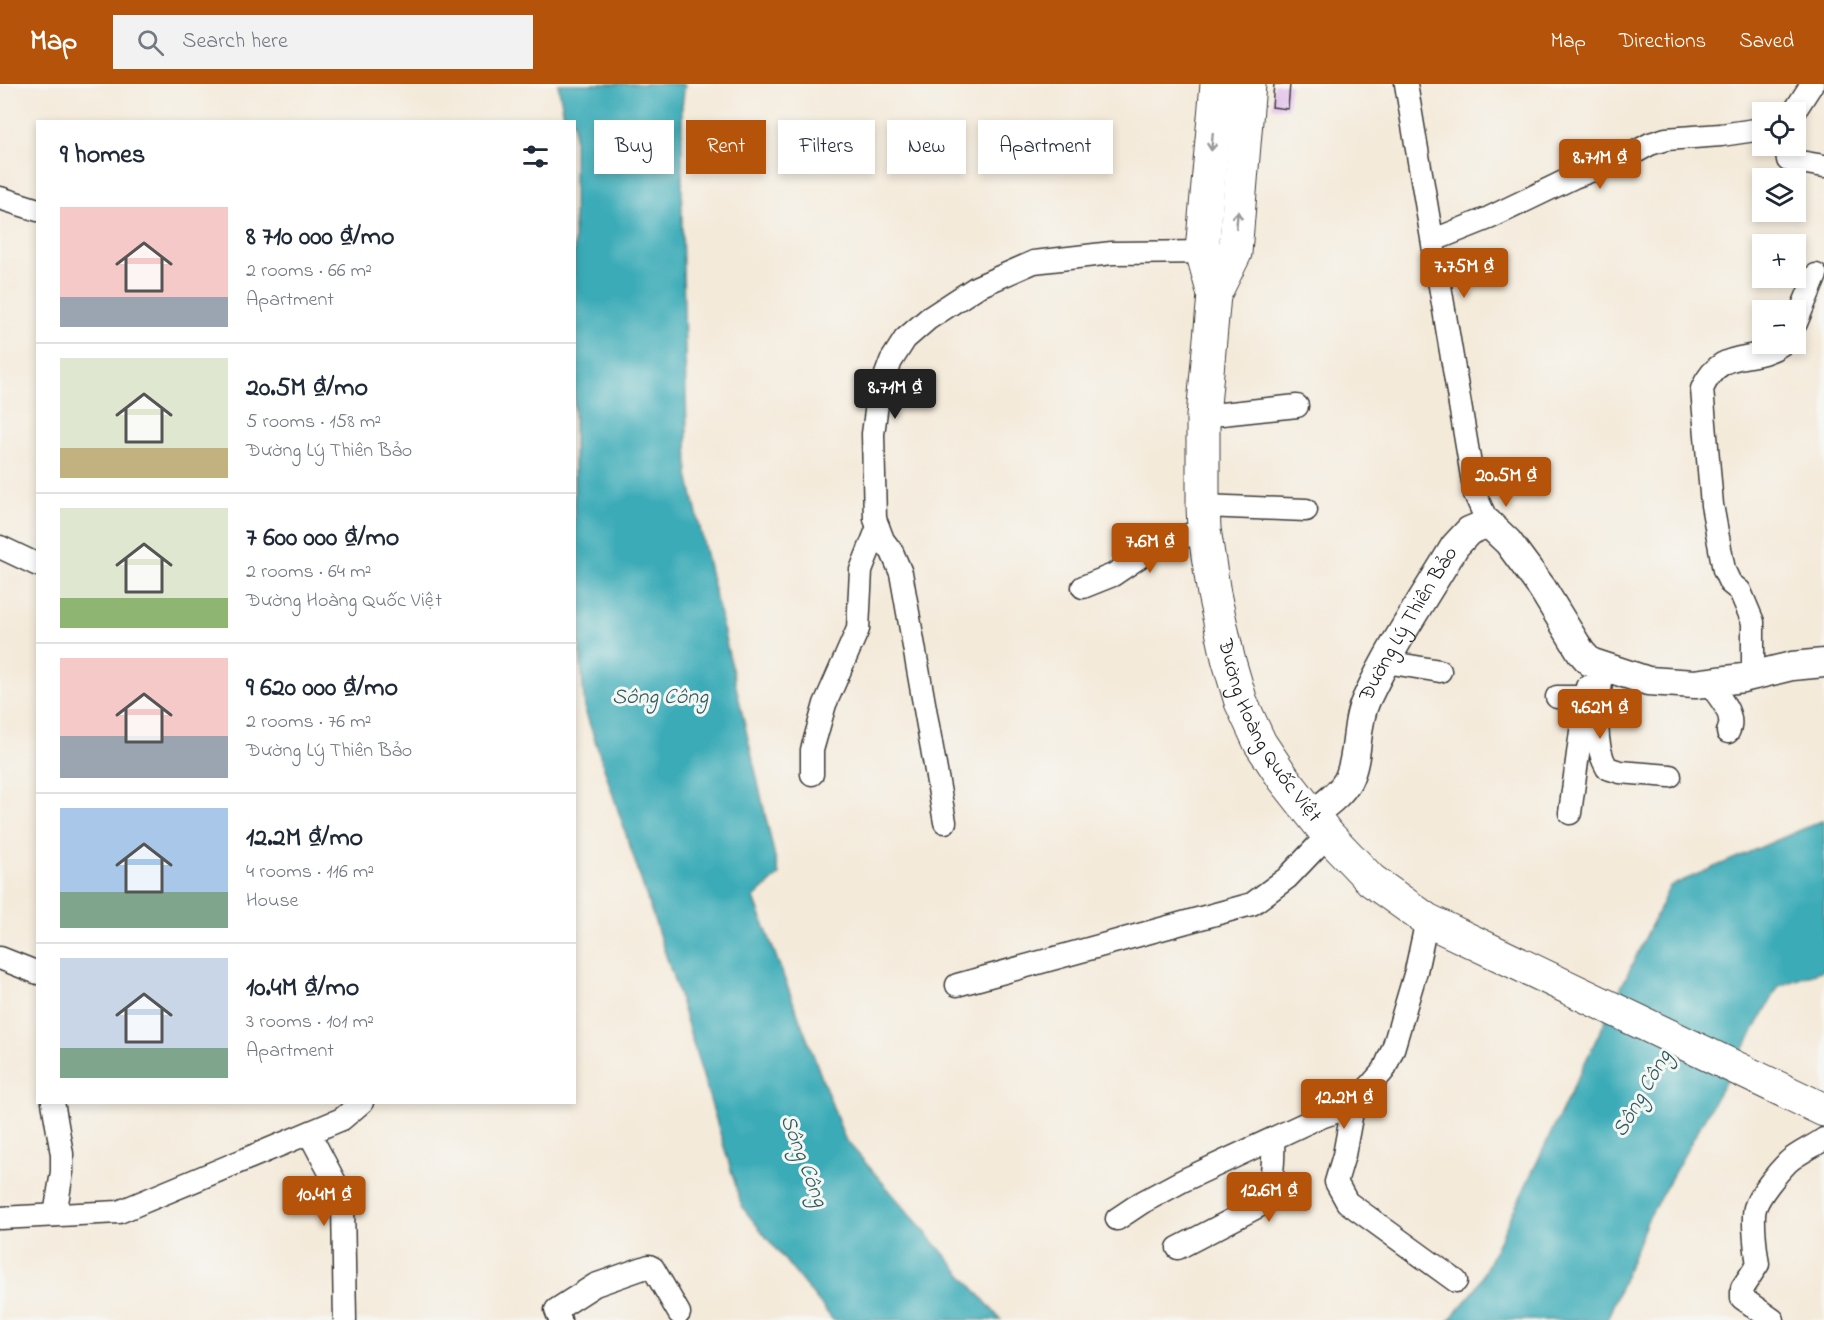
<!DOCTYPE html>
<html lang="en">
<head>
<meta charset="utf-8">
<style>
	:root { --surface:#fff; --page:#f2f2f3; --text:#1f2937; --muted:#747a83; --line:#e0e1e3; --accent:#b45309 }
	body { margin:0; font-family:"Indie Flower",sans-serif; background:var(--page); color:var(--text); height:100vh; display:flex; flex-direction:column; font-size:22px; white-space:nowrap }
	* { box-sizing:border-box; margin:0 }
	p { font-size:20px; color:var(--muted) }
	.icon { flex:none; width:33px; height:33px; fill:none; stroke:currentColor; stroke-width:2; stroke-linecap:round; stroke-linejoin:round }
	.map { position:relative; flex:1; overflow:hidden }
	.details { position:absolute; left:36px; top:36px; width:540px; height:984px; display:flex; flex-direction:column; background:var(--surface); border-radius:0px; box-shadow:0 3px 9px #0003 }
	.details>* { flex:none }
	.top-card { position:absolute; left:594px; top:36px; width:570px; height:54px; display:flex; gap:12px }
	.controls { position:absolute; left:1752px; top:18px; display:grid; gap:12px }
	.controls a { display:grid; place-items:center; width:54px; height:54px; border-radius:0px; background:var(--surface); box-shadow:0 3px 9px #0003; font-size:30px }
	.price { position:absolute; translate:-50% -51px; padding:0 14px; border-radius:6px; background:var(--accent); color:#fff; font-size:20px; line-height:39px; filter:drop-shadow(0 2px 3px #0008) }
	.price::after { content:''; position:absolute; left:50%; top:36px; width:18px; height:14px; margin-left:-9px; background:inherit; clip-path:polygon(0 0,100% 0,50% 100%) }
	.price.active { background:#222; color:#fff }
	ul { padding:0; list-style:none }
	li { display:flex; align-items:center; gap:18px; height:150px; padding:0 24px }
	li+li { border-top:2px solid var(--line) }
	li span { display:grid; place-items:center; flex:none; width:168px; height:120px; border-radius:0px; color:#555 }
	li>.icon { margin-inline-start:auto }
	span .icon { width:72px; height:72px; fill:#fffc; stroke-width:1 }
	li b { font-size:26px }
	h2 { display:flex; justify-content:space-between; align-items:center; height:72px; padding:0 24px; font-size:26px }
	.chip { padding:0 21px; border-radius:0px; background:var(--surface); box-shadow:0 3px 9px #0003; font-size:21px; line-height:54px }
	.chip.active { background:var(--accent); color:#fff }
	header { display:flex; align-items:center; gap:36px; box-sizing:border-box; height:84px; padding:0 30px; background:var(--accent); color:#fff }
	header strong { font-size:28px }
	nav { display:flex; gap:33px; margin-inline-start:auto; font-size:21px }
	.search { width:420px; height:54px; background:var(--page); display:flex; align-items:center; gap:15px; box-sizing:border-box; padding:0 21px; border-radius:0px; color:var(--muted); font-size:22px }
	.map>svg:first-child { display:block }
	.water { fill:#3babb7; stroke:#2c646a; stroke-width:1.5 }
	.building { fill:#dcace9 }
	.lines { fill:none; stroke-linecap:round; stroke-linejoin:round }
	.minor-casing { stroke:#3c3b38; stroke-width:25 }
	.major-casing { stroke:#3c3b38; stroke-width:31 }
	.highway-casing { stroke:#3c3b38; stroke-width:35 }
	.minor { stroke:#fff; stroke-width:22 }
	.major { stroke:#fff; stroke-width:28 }
	.highway { stroke:#fff; stroke-width:33 }
	.oneway { stroke:#999 }
	.labels { text-anchor:middle; dominant-baseline:central; stroke-width:6; stroke-linejoin:round; paint-order:stroke }
	.street-label { font-size:21px; fill:#1c1c1c; stroke:#f6f6f2 }
	.water-label { font-size:22px; font-style:italic; fill:#2a5c62; stroke:#f6f6f2 }
</style>
</head>
<body>
<header>
<strong>Map</strong>
<div class="search"><svg class="icon" aria-label="search" viewBox="0 0 24 24"><circle cx="10" cy="10" r="6"/><path d="M15 15l6 6"/></svg>Search here</div>
<nav><a>Map</a><a>Directions</a><a>Saved</a></nav>
</header>
<div class="map">
<svg width="1824" height="1236" viewBox="0 0 1824 1236">
	<rect width="100%" height="100%" fill="#f6f6f2"/>
	<filter id="ink" filterUnits="userSpaceOnUse"><feTurbulence type="fractalNoise" baseFrequency=".0167" numOctaves="2"/><feDisplacementMap in="SourceGraphic" scale="12" xChannelSelector="R" yChannelSelector="G"/><feConvolveMatrix kernelMatrix="1 2 1 2 8 2 1 2 1" color-interpolation-filters="sRGB"/></filter>
	<filter id="wash" filterUnits="userSpaceOnUse"><feTurbulence type="fractalNoise" baseFrequency=".008" numOctaves="4" result="noise"/><feDisplacementMap in="SourceGraphic" scale="24" xChannelSelector="R" yChannelSelector="G"/><feGaussianBlur stdDeviation="1.35" result="paint"/><feColorMatrix in="noise" values="0 0 0 0 0 0 0 0 0 0 0 0 0 0 0 0 0 1.4 0 .05"/><feComposite in="paint" operator="in"/></filter>
	<g filter="url(#wash)">
		<rect width="100%" height="100%" fill="#f4eada"/>
		<g class="water">
			<polygon points="558,0 685,0 682,22 682,143 688,391 779,791 754,814 845,1055 1001,1236 833,1236 742,1123 676,902 585,626 574,497 574,38 565,37"/>
			<polygon points="1824,736 1824,886 1779,902 1647,1137 1607,1236 1449,1236 1476,1205 1670,802"/>
		</g>
		<g id="blocks">
			<polygon class="building" points="1274,0 1290,0 1288,25 1272,23"/>
		</g>
	</g>
	<g filter="url(#ink)">
		<use href="#blocks" fill-opacity="0" stroke="#3c3b38" stroke-width="1.5"/>
		<g class="lines">
			<g class="minor-casing">
				<g id="minor">
					<polyline points="1406,0 1475,410 1488,439"/>
					<polyline points="1794,28 1812,0"/>
					<polyline points="1786,62 1788,76 1824,82"/>
					<polyline points="0,114 38,126"/>
					<polyline points="1434,156 1489,134 1574,93 1623,75 1650,60 1666,55 1721,51 1762,45"/>
					<polyline points="1796,239 1816,191"/>
					<polyline points="1203,332 1297,322"/>
					<polyline points="1203,422 1306,426"/>
					<polyline points="0,463 38,481"/>
					<polyline points="1083,503 1113,491 1150,466 1204,445"/>
					<polyline points="1386,578 1440,587"/>
					<path d="M1603,581C1600,613 1590,655 1607,684L1620,688L1670,692"/>
					<path d="M1753,592V538L1740,507L1730,499L1724,486L1712,421L1702,305C1722,261 1751,282 1782,260"/>
					<path d="M1708,598C1718,612 1737,631 1728,648"/>
					<polyline points="1557,613 1585,613"/>
					<polyline points="812,690 812,666 825,620 858,545 861,486 878,443"/>
					<polyline points="1570,729 1587,603"/>
					<polyline points="945,738 901,489 892,468 883,456 875,435 873,350 878,312 891,277 905,255 928,235 977,203 1034,178 1112,169 1214,168"/>
					<polyline points="0,874 38,889"/>
					<polyline points="957,901 1252,820 1287,794 1328,751"/>
					<polyline points="1354,1017 1344,1071 1336,1098 1347,1118 1456,1197"/>
					<polyline points="53,1018 62,1070 62,1088 55,1131"/>
					<polyline points="309,1049 337,1102 343,1121 345,1236"/>
					<polyline points="0,1134 119,1128 342,1035 362,1018"/>
					<polyline points="1117,1135 1141,1119 1182,1097 1315,1035 1341,1026 1354,1017 1371,1001 1384,986 1393,965 1416,887 1427,836"/>
					<path d="M1178,1164L1259,1122C1273,1102 1274,1079 1273,1055"/>
					<polyline points="560,1236 556,1226 595,1201 649,1182 653,1184 679,1229"/>
					<path d="M1773,1236L1742,1214V1204L1758,1180C1756,1169 1752,1135 1755,1124C1759,1111 1778,1088 1788,1078C1798,1069 1813,1063 1824,1055"/>
				</g>
			</g>
			<g class="major-casing">
				<g id="major">
					<path id="s1" d="M1312,731C1324,721 1340,711 1348,696C1360,671 1354,642 1366,616C1391,562 1425,512 1455,462L1469,447L1488,439L1508,458L1542,504L1581,568L1590,578L1648,597L1695,600L1743,594L1792,582L1824,579"/>
				</g>
			</g>
			<g class="highway-casing">
				<g id="highway">
					<path id="s2" d="M1217,0L1202,167L1214,211L1203,332V422L1204,445L1214,510L1228,574L1241,618L1260,659L1284,695L1328,751L1371,796L1427,836L1824,1026"/>
					<polyline points="1214,211 1235,169 1249,0"/>
				</g>
			</g>
			<use href="#minor" class="minor"/>
			<use href="#major" class="major"/>
			<use href="#highway" class="highway"/>
		</g>
		<defs><path id="oneway-shaft" d="M-6 0H5M1.5-3L5.5 0L1.5 3" fill="none" stroke-width="1.6" stroke-linecap="round" stroke-linejoin="round" transform="scale(1.5)"/></defs>
		<g class="oneway">
			<use href="#oneway-shaft" transform="translate(1212 58) rotate(95)"/>
			<use href="#oneway-shaft" transform="translate(1237 136) rotate(-85)"/>
		</g>
	</g>
	<g class="labels">
		<g class="street-label">
			<text stroke="none"><textPath href="#s1" startOffset="220">Đường Lý Thiên Bảo</textPath></text>
			<text stroke="none"><textPath href="#s2" startOffset="663">Đường Hoàng Quốc Việt</textPath></text>
		</g>
		<g class="water-label">
			<text x="660" y="614">Sông Công</text>
			<text transform="translate(1643 1010) rotate(-60)">Sông Công</text>
			<text transform="translate(803 1077) rotate(69)">Sông Công</text>
		</g>
	</g>
</svg>
<div class="controls">
<a><svg class="icon" aria-label="locate" viewBox="0 0 24 24"><circle cx="12" cy="12" r="6"/><path d="M12 2v4M12 18v4M2 12h4M18 12h4"/></svg></a>
<a><svg class="icon" aria-label="layers" viewBox="0 0 24 24"><path d="M12 4l9 5-9 5-9-5zM3 14l9 5 9-5"/></svg></a>
<a>+</a>
<a>−</a>
</div>
<b class="price" style="left:1600px;top:106px">8.71M ₫</b>
<b class="price" style="left:1464px;top:215px">7.75M ₫</b>
<b class="price active" style="left:895px;top:336px">8.71M ₫</b>
<b class="price" style="left:1506px;top:424px">20.5M ₫</b>
<b class="price" style="left:1150px;top:490px">7.6M ₫</b>
<b class="price" style="left:1600px;top:656px">9.62M ₫</b>
<b class="price" style="left:1344px;top:1046px">12.2M ₫</b>
<b class="price" style="left:1269px;top:1139px">12.6M ₫</b>
<b class="price" style="left:324px;top:1143px">10.4M ₫</b>
<div class="top-card">
<a class="chip">Buy</a>
<a class="chip active">Rent</a>
<a class="chip">Filters</a>
<a class="chip">New</a>
<a class="chip">Apartment</a>
</div>
<section class="details">
<h2>9 homes<svg class="icon" aria-label="filters" viewBox="0 0 24 24"><path d="M4 7h16M4 17h16"/><circle cx="9" cy="7" r="2"/><circle cx="15" cy="17" r="2"/></svg></h2>
<ul>
<li><span style="background:linear-gradient(#f6c9c9 75%,#9aa5b1 0)"><svg class="icon" aria-label="home" viewBox="0 0 24 24"><path d="M3 11l9-7 9 7M6 9v11h12V9"/></svg></span><div><b>8 710 000 ₫/mo</b><p>2 rooms · 66 m²</p><p>Apartment</p></div></li>
<li><span style="background:linear-gradient(#dfe7d0 75%,#c2b280 0)"><svg class="icon" aria-label="home" viewBox="0 0 24 24"><path d="M3 11l9-7 9 7M6 9v11h12V9"/></svg></span><div><b>20.5M ₫/mo</b><p>5 rooms · 158 m²</p><p>Đường Lý Thiên Bảo</p></div></li>
<li><span style="background:linear-gradient(#dfe7d0 75%,#8fb573 0)"><svg class="icon" aria-label="home" viewBox="0 0 24 24"><path d="M3 11l9-7 9 7M6 9v11h12V9"/></svg></span><div><b>7 600 000 ₫/mo</b><p>2 rooms · 64 m²</p><p>Đường Hoàng Quốc Việt</p></div></li>
<li><span style="background:linear-gradient(#f6c9c9 65%,#9aa5b1 0)"><svg class="icon" aria-label="home" viewBox="0 0 24 24"><path d="M3 11l9-7 9 7M6 9v11h12V9"/></svg></span><div><b>9 620 000 ₫/mo</b><p>2 rooms · 76 m²</p><p>Đường Lý Thiên Bảo</p></div></li>
<li><span style="background:linear-gradient(#a9c7e8 70%,#7fa58c 0)"><svg class="icon" aria-label="home" viewBox="0 0 24 24"><path d="M3 11l9-7 9 7M6 9v11h12V9"/></svg></span><div><b>12.2M ₫/mo</b><p>4 rooms · 116 m²</p><p>House</p></div></li>
<li><span style="background:linear-gradient(#c9d6e8 75%,#7fa58c 0)"><svg class="icon" aria-label="home" viewBox="0 0 24 24"><path d="M3 11l9-7 9 7M6 9v11h12V9"/></svg></span><div><b>10.4M ₫/mo</b><p>3 rooms · 101 m²</p><p>Apartment</p></div></li>
</ul>
</section>
</div>
</body>
</html>
